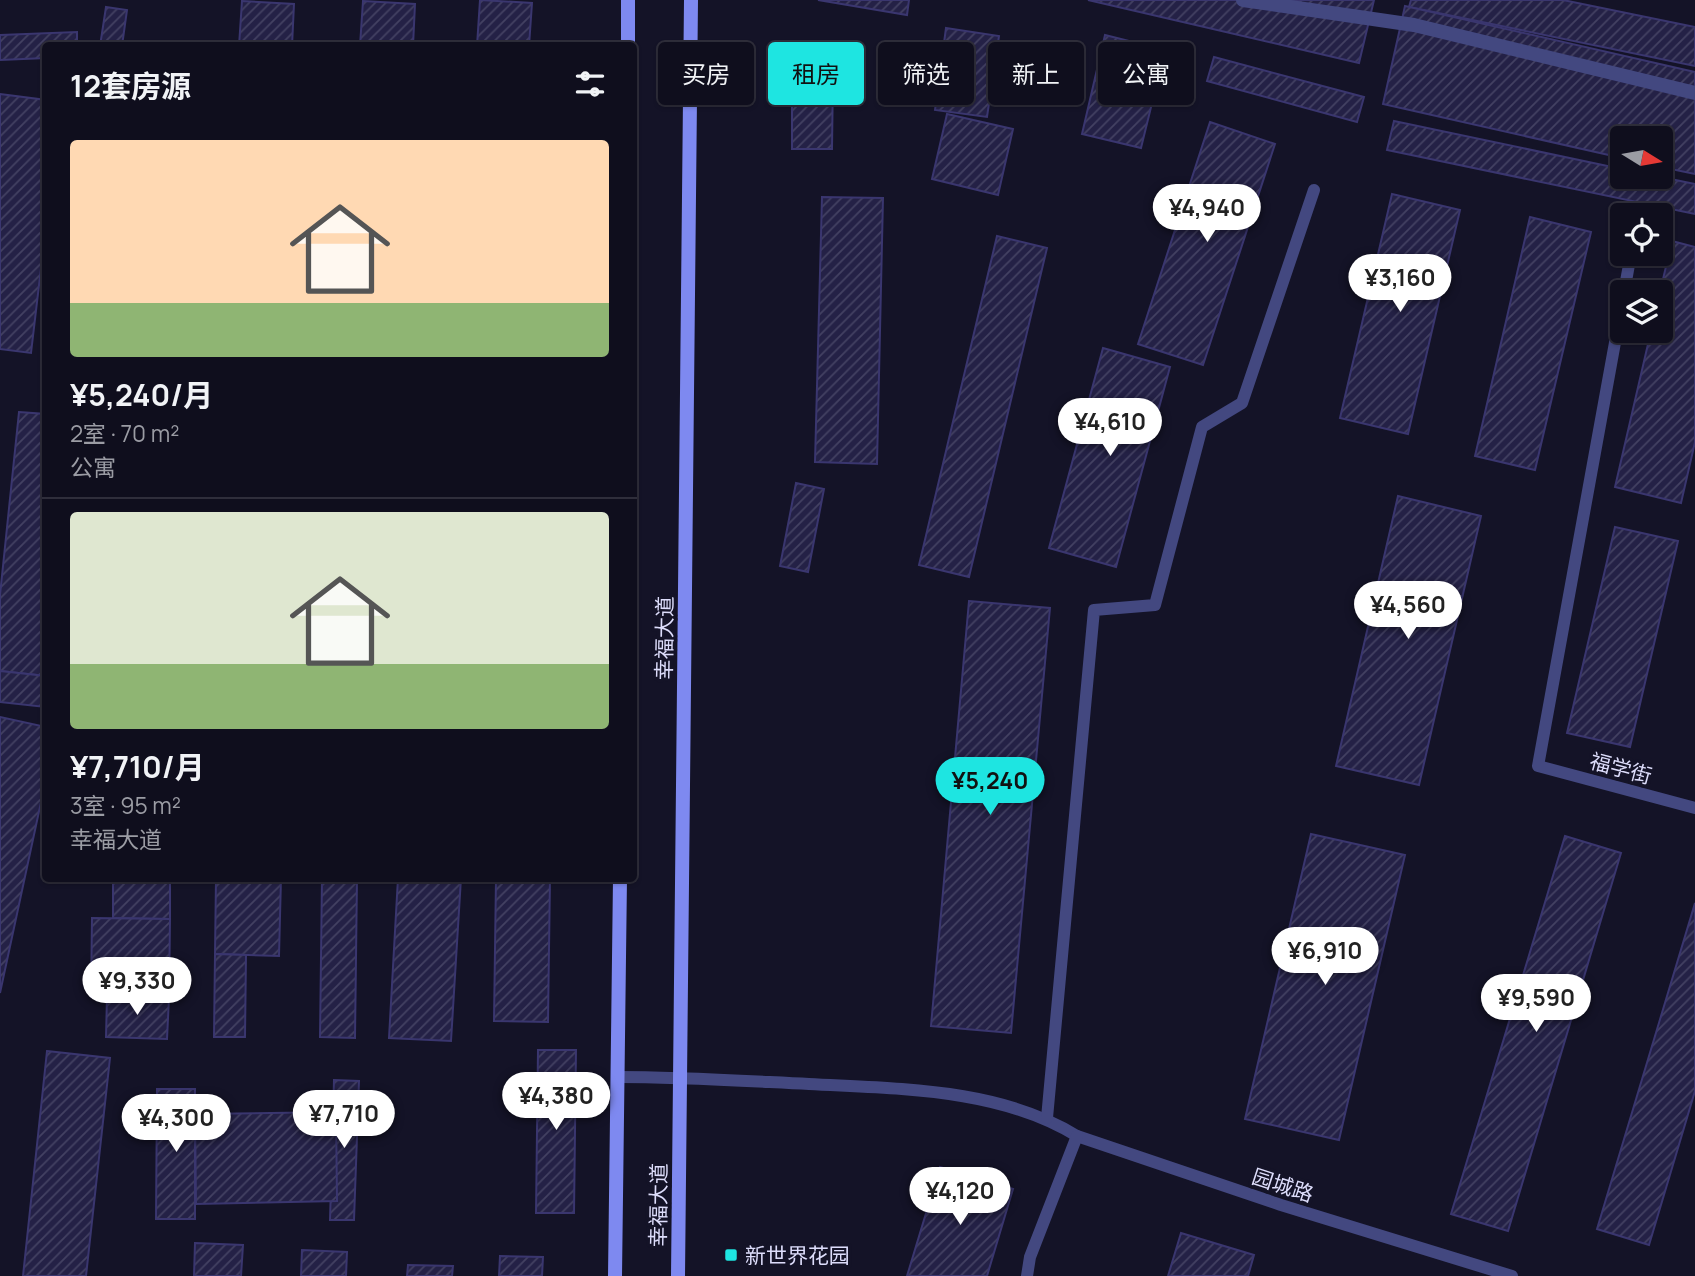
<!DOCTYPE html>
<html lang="zh">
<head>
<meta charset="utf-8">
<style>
	:root { --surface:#0f0e1d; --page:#1d1c2a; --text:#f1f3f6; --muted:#9b9ca4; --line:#2f2e3b; --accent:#1ee5e1 }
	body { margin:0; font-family:Manrope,"Noto Sans SC",sans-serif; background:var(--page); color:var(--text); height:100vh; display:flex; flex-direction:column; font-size:26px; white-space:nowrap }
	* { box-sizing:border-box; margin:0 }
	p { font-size:23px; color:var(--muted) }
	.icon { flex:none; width:38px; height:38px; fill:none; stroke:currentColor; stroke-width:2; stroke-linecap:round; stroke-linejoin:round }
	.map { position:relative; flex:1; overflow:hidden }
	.panel { position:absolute; left:42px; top:42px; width:595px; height:840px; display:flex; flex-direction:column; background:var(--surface); border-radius:7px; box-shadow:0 2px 5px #0004,0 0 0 2px var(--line) }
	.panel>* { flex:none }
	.top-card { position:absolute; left:658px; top:42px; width:665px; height:63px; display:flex; gap:14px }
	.needle { width:46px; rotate:101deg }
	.controls { position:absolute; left:1610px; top:126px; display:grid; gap:14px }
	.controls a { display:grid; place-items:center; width:63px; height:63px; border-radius:7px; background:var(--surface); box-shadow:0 2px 5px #0004,0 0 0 2px var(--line); font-size:35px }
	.price { position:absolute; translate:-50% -60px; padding:0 16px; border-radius:24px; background:#fff; color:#222; font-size:23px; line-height:46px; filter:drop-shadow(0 2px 4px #0008) }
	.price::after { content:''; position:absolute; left:50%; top:42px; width:21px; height:16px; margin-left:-10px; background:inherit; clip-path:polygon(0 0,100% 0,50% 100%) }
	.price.current { background:var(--accent); color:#111 }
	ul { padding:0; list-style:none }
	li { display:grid; align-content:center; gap:14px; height:371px; padding:0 28px }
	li+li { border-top:2px solid var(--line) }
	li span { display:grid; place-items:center; height:217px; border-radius:7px; color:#555 }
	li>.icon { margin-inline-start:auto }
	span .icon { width:126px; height:126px; fill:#fffc; stroke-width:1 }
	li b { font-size:30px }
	h2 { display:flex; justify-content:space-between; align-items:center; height:84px; padding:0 28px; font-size:30px }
	.chip { padding:0 24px; border-radius:7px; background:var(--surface); box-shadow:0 2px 5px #0004,0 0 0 2px var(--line); font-size:24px; line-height:63px }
	.chip.current { background:var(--accent); color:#111 }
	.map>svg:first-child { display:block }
	.building { fill:url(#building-hatch); stroke:#3a366f; stroke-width:2 }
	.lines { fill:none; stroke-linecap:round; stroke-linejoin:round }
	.lane { stroke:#434880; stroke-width:12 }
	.street { stroke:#434880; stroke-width:14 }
	.secondary { stroke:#7e89f0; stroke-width:14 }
	.poi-dot { fill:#1ee5e1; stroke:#141327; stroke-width:2.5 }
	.labels { text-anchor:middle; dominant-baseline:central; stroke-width:7; stroke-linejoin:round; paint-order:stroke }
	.street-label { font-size:21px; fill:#ddddfb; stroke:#141327 }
	.poi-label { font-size:21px; fill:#ddddfb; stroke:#141327; text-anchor:start }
</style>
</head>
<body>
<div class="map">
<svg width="1695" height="1276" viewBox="0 0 1695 1276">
	<defs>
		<pattern id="building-hatch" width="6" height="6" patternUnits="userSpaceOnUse" patternTransform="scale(1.75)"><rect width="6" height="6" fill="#242146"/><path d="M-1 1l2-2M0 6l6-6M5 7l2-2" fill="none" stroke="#434162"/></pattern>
	</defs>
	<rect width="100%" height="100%" fill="#141327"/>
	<g class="building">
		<polygon points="480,0 532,3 529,46 477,46"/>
		<polygon points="818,0 909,0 907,15"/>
		<polygon points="1088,0 1374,0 1359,63"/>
		<polygon points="1411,0 1563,0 1695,27 1695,66 1409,7"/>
		<polygon points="242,1 294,4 292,46 239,46"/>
		<polygon points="363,1 415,4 413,46 360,46"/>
		<polygon points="1405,6 1695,72 1695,174 1661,167 1661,138 1622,138 1622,158 1383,104"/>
		<polygon points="106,7 127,10 122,46 100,46"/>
		<polygon points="946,28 999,36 987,117 935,110"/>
		<polygon points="77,32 77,46 46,46 46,58 0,60 0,35"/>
		<polygon points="1105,35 1165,50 1141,148 1082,134"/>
		<polygon points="1214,57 1364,97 1357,122 1207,81"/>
		<polygon points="792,74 833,74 832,149 792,149"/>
		<polygon points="0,94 46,100 46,226 31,353 0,349"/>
		<polygon points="947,114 1013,129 998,195 932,179"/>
		<polygon points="1394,121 1622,169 1622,177 1661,177 1695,184 1695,214 1387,150"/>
		<polygon points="1210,122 1275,144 1203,365 1138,344"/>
		<polygon points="1392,194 1460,210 1408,434 1340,418"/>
		<polygon points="822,197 883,198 877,464 815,462"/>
		<polygon points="1530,217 1591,232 1535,470 1475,456"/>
		<polygon points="997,236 1047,248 969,577 919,565"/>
		<polygon points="1672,241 1695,247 1695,442 1681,503 1615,487 1651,331 1661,331 1660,292"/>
		<polygon points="1103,348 1170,367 1116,567 1049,548"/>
		<polygon points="19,412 46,414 46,676 0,671 0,595"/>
		<polygon points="796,483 824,489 808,572 780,566"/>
		<polygon points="1398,496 1481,516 1419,785 1336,766"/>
		<polygon points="1615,527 1678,541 1630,747 1567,733"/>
		<polygon points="969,601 1050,608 1011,1033 931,1026"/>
		<polygon points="0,671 46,676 45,707 0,702"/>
		<polygon points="0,717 46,727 46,779 0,993"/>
		<polygon points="1311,834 1405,855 1339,1140 1245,1119"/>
		<polygon points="1565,836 1621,853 1508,1231 1451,1214"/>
		<polygon points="113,878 170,878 170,919 113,918"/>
		<polygon points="216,878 281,878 279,956 215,954"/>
		<polygon points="322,878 357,878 355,1038 320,1037"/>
		<polygon points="398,878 461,878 451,1041 389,1038"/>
		<polygon points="496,878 550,878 548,1022 494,1021"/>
		<polygon points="1695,903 1695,1091 1649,1245 1597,1229"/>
		<polygon points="92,918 170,919 169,998 91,997"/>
		<polygon points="215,954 246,955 245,1037 214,1037"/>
		<polygon points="107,996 169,998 167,1039 106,1037"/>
		<polygon points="538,1050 576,1050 574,1213 536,1213"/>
		<polygon points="47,1051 110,1058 86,1276 23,1276"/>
		<polygon points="334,1080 359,1081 354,1220 330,1220"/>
		<polygon points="157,1089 195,1089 195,1219 156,1219"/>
		<polygon points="336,1112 337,1201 196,1204 195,1114"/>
		<polygon points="940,1167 1013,1189 987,1276 907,1276"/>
		<polygon points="1181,1233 1254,1255 1248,1276 1168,1276"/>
		<polygon points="195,1243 243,1245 241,1276 194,1276"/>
		<polygon points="302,1250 347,1252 346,1276 301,1276"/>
		<polygon points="500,1256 543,1257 542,1276 499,1276"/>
		<polygon points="408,1265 453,1266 452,1276 407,1276"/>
	</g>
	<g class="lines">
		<g class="lane">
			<polyline points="1624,292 1631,254"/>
			<polyline points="1622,304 1538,766 1695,808"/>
			<path d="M618,1077C682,1077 745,1081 809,1084C899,1089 999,1088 1077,1136L1281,1205L1512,1276"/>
			<polyline points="1047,1118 1094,610 1155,605 1202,427 1242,403 1314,190"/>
			<polyline points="1027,1276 1030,1257 1077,1136"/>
		</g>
		<polyline class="street" points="1243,0 1414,25 1695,93"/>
		<g class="secondary">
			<polyline points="628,46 628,0"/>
			<polyline points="615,1276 620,878"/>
			<polyline points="678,1276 691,0"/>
		</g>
	</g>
	<rect class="poi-dot" x="724" y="1248" width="14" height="14" rx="3.5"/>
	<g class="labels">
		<g class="street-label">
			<text transform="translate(664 638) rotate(-89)">幸福大道</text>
			<text transform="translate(1621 768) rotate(15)">福学街</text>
			<text transform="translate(1283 1185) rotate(18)">园城路</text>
			<text transform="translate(658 1205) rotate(-89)">幸福大道</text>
		</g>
		<g class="poi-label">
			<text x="745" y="1255">新世界花园</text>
		</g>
	</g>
</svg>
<div class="controls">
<a><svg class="needle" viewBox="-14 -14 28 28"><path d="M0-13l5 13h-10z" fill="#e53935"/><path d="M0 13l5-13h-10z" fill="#9b9ca4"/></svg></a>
<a><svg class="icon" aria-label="locate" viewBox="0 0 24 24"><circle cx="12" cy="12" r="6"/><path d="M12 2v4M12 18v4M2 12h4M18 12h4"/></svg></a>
<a><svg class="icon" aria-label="layers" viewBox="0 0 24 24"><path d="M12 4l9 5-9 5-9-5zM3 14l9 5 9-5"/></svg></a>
</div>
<b class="price" style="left:1207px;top:244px">¥4,940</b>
<b class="price" style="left:1400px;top:314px">¥3,160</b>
<b class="price" style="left:1110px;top:458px">¥4,610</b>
<b class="price" style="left:1408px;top:641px">¥4,560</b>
<b class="price current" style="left:990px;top:817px">¥5,240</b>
<b class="price" style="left:1325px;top:987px">¥6,910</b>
<b class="price" style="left:137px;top:1017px">¥9,330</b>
<b class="price" style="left:1536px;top:1034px">¥9,590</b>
<b class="price" style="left:556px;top:1132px">¥4,380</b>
<b class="price" style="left:344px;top:1150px">¥7,710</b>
<b class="price" style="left:176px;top:1154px">¥4,300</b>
<b class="price" style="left:960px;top:1227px">¥4,120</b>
<div class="top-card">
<a class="chip">买房</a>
<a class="chip current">租房</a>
<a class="chip">筛选</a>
<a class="chip">新上</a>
<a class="chip">公寓</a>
</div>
<section class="panel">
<h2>12套房源<svg class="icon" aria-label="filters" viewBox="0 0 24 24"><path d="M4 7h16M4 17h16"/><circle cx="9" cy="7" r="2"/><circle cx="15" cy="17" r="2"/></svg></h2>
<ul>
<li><span style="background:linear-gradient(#ffd9b3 75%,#8fb573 0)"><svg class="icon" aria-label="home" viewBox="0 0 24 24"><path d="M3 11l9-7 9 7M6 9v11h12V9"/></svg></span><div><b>¥5,240/月</b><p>2室 · 70 m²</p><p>公寓</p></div></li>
<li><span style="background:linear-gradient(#dfe7d0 70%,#8fb573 0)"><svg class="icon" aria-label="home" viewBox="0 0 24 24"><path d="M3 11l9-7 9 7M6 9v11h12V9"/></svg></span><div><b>¥7,710/月</b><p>3室 · 95 m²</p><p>幸福大道</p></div></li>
</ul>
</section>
</div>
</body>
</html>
